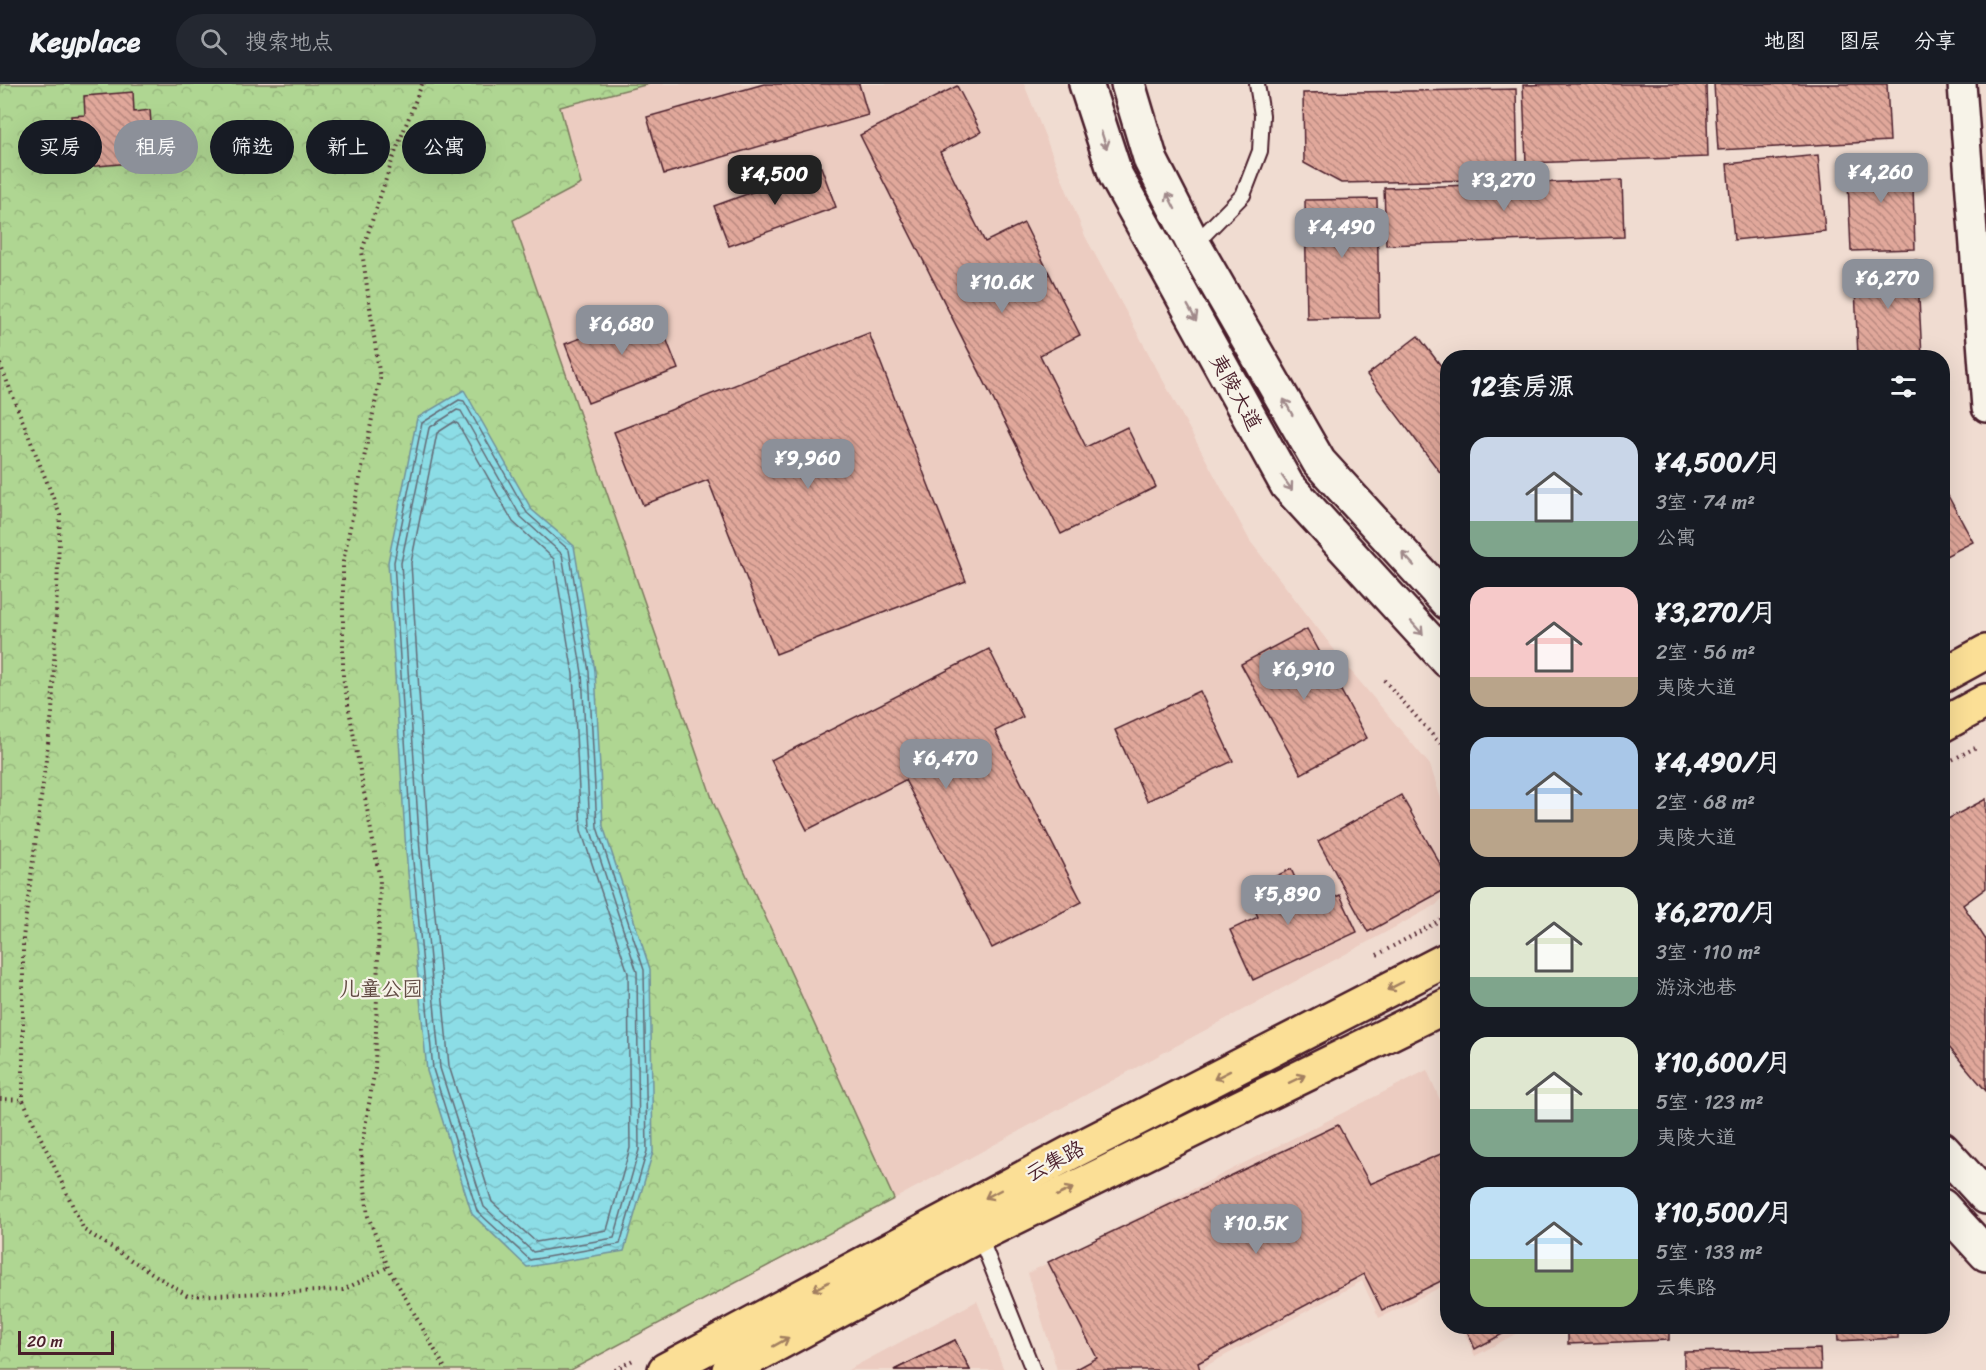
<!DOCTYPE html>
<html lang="zh">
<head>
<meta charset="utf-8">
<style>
	:root { --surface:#171b24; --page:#242831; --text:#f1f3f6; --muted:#9ea1a6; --line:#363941; --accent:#8c9099 }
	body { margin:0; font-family:Sriracha,"LXGW WenKai TC",sans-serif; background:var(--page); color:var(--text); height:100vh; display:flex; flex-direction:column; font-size:22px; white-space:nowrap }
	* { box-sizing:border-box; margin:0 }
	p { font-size:20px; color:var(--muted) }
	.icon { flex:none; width:33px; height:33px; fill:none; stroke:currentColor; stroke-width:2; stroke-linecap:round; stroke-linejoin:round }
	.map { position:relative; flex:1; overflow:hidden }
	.details { position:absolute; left:1440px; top:266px; width:510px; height:984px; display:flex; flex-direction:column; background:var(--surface); border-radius:24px; box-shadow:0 6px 24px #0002 }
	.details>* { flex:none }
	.guide { position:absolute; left:18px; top:36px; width:570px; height:54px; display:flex; gap:12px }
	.scale { position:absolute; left:18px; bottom:15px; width:96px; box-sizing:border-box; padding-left:6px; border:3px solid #4a1f2b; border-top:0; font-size:16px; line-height:21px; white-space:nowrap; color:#4a1f2b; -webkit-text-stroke:4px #f7f3e8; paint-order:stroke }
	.price { position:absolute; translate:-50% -51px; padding:0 14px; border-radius:12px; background:var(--accent); color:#fff; font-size:20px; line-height:39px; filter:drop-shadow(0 2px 3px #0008) }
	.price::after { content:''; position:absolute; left:50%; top:36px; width:18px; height:14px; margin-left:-9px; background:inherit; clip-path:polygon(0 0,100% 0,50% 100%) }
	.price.current { background:#222; color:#fff }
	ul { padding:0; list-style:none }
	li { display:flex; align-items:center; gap:18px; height:150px; padding:0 30px }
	li span { display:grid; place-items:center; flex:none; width:168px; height:120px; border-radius:18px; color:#555 }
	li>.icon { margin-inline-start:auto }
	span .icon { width:72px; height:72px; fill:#fffc; stroke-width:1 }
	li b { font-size:26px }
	h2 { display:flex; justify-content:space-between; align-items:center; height:72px; padding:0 30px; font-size:26px }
	.tag { padding:0 21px; border-radius:27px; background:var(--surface); box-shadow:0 6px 24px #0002; font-size:21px; line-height:54px }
	.tag.current { background:var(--accent); color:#fff }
	header { display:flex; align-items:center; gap:36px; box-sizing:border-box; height:84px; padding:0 30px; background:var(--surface); border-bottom:2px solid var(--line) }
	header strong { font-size:28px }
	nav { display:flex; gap:33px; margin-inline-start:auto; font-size:21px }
	.search { width:420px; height:54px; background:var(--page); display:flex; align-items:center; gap:15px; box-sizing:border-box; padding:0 21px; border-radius:33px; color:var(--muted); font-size:22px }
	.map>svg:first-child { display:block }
	.built { fill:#ecccc1 }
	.park { fill:url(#park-crowns); stroke:#7c7a5e; stroke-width:1.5 }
	.water { fill:url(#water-waves); stroke:#72919b; stroke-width:1.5 }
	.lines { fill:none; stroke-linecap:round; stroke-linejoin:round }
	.shore { stroke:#646b76; stroke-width:1.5 }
	.building { fill:url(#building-back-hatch); stroke:#4a1f2b; stroke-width:1.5 }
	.service-casing { stroke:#4a1f2b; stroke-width:18 }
	.minor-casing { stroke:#4a1f2b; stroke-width:32 }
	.secondary-casing { stroke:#4a1f2b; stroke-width:38 }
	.primary-casing { stroke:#4a1f2b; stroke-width:38 }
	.path { stroke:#4a1f2b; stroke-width:4; stroke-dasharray:1.5 4.5; stroke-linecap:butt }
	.service { stroke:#f7f3e8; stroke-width:14 }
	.minor { stroke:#f7f3e8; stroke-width:27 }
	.secondary { stroke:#f7f3e8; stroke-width:33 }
	.primary { stroke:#fbdf96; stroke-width:33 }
	.oneway { stroke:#a0898a }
	.oneway2 { stroke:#a27f60 }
	.labels { text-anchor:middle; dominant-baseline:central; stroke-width:4.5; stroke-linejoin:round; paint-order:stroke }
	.street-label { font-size:21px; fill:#4a1f2b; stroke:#f7f3e8 }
	.park-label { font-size:21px; fill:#634d45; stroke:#f7f3e8 }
</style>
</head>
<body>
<header>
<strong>Keyplace</strong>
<div class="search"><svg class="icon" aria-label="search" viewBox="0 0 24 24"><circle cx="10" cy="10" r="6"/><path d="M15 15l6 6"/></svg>搜索地点</div>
<nav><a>地图</a><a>图层</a><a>分享</a></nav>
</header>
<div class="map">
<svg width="1986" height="1286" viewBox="0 0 1986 1286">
	<defs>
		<pattern id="park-crowns" width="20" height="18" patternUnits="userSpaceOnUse" patternTransform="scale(1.5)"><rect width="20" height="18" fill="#afd692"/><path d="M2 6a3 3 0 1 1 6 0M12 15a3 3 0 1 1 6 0" fill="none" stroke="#98b77e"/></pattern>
		<pattern id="water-waves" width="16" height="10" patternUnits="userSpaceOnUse" patternTransform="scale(1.5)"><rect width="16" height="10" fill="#8cdde6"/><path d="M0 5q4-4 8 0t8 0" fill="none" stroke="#7abdc5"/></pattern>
		<pattern id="building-back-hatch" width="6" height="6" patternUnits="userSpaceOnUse" patternTransform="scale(1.5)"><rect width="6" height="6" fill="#e1a89b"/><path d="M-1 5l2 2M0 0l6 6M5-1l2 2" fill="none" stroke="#b8887f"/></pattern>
	</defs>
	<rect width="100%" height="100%" fill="#f0dcd1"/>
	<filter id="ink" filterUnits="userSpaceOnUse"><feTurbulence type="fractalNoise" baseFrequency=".0167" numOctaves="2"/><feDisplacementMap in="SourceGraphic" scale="12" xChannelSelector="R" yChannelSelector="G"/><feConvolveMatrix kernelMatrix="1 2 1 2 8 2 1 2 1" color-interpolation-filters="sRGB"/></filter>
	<g filter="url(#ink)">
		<g class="built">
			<polygon points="649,0 1024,0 1085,152 1250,457 1350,586 1430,681 1447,733 1447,809 1436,821 894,1115 714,720 513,136 581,100 560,23"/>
			<polygon points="1427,986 1447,1032 1447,1212 1443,1202 1379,1234 1362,1197 1204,1283 1205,1286 1057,1286 1028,1189"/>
			<polygon points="977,1217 1004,1286 848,1286"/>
			<polygon points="1461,1242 1530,1242 1475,1272"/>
		</g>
		<polygon class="park" points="0,0 649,0 560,23 581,100 513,136 714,720 894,1115 571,1286 0,1286"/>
		<polygon class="water" points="464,306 532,426 574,462 595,587 603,742 650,885 653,1068 624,1167 527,1183 472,1130 427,987 406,768 388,478 417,334"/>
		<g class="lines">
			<g class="shore">
				<polygon points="459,316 464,317 527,429 569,466 589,588 597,743 644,886 647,1067 620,1160 530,1176 477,1127 433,985 412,767 394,478 422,339"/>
				<polygon points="457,326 461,327 521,433 562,470 582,589 590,744 637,888 639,1066 614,1154 533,1168 484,1123 440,984 420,767 401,479 429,344"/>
				<polygon points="454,338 458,340 513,438 554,475 573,590 581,746 628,889 630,1064 607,1146 536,1158 492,1118 449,982 429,766 411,479 437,349"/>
			</g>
		</g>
		<g class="building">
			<polygon points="764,0 859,0 868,31 664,90 647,33"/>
			<polygon points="1566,0 1706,0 1708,73 1526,79 1523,1"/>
			<polygon points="1714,0 1887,0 1890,57 1718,66"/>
			<polygon points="957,2 981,48 940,68 985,158 1024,139 1080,251 1040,271 1086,363 1127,343 1156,403 1061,450 860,51"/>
			<polygon points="1516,5 1518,95 1341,99 1304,79 1303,9"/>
			<polygon points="133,8 134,28 150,26 154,77 75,84 71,32 85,31 84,12"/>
			<polygon points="1818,71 1825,147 1734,156 1727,80"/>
			<polygon points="1912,72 1915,165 1851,167 1847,75"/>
			<polygon points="821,83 836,123 729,162 714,122"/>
			<polygon points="1622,96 1624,153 1386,161 1384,104"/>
			<polygon points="1377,115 1379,234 1307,235 1305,116"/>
			<polygon points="1917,176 1922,273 1858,273 1854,180"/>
			<polygon points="655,226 678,285 588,319 565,260"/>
			<polygon points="869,249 966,497 776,570 708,396 643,421 614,348"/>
			<polygon points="1418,252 1448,291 1448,399 1367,291"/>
			<polygon points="1946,408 1973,458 1942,474 1942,410"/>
			<polygon points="1307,545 1367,654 1301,690 1241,580"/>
			<polygon points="989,565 1023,633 995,647 1082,818 992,864 905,696 807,746 771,676"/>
			<polygon points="1200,607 1233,677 1147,717 1115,646"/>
			<polygon points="1401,711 1448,794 1448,804 1368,848 1318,757"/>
			<polygon points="1986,715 1986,804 1963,821 1986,856 1986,1007 1942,955 1942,738"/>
			<polygon points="1291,785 1309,825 1340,811 1357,848 1253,896 1230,846 1258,833 1246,806"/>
			<polygon points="1338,1041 1370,1100 1448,1067 1448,1201 1445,1195 1382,1226 1364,1190 1198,1279 1200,1286 1075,1286 1097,1274 1048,1178"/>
			<polygon points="1465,1242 1517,1242 1475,1265"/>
			<polygon points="1568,1242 1669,1242 1669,1256 1568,1260"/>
			<polygon points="1837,1242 1898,1242 1898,1254 1838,1257"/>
			<polygon points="955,1256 970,1286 894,1286"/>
			<polygon points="955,1256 970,1286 894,1286"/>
			<polygon points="1820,1265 1821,1286 1684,1286 1684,1268"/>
		</g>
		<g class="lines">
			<g class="service-casing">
				<g id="service">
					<polyline points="1194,161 1243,111 1260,67 1262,31 1257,0"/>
					<polyline points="979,1151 1033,1286"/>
				</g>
			</g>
			<g class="minor-casing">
				<polyline id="minor" points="1962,0 1986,324"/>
			</g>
			<g class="secondary-casing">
				<g id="secondary">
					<polyline points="1086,0 1116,92 1287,401 1448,577"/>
					<polyline points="1128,0 1151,77 1194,161 1319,378 1448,519"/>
					<polyline points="1942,1065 1986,1113"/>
					<polyline points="1942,1122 1986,1170"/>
				</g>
			</g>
			<g class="primary-casing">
				<g id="primary">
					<polyline points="1942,592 1986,568"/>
					<polyline points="1942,641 1986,617"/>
					<polyline points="665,1286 1070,1069 1448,875"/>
					<polyline points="729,1286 979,1151 1448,921"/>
				</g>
			</g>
			<g class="path">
				<polyline points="422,0 393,74 362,167 380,295 343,478 343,593 380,796 375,984 361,1067 368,1132 388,1183 446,1286"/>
				<polyline points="0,280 60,431 52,629 23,854 23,1016 84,1146 188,1212 343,1206 388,1183"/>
				<polyline points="1384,596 1435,654 1448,665"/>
				<polyline points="1942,681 1975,664"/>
				<polyline points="1377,871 1439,837 1448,829"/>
				<polyline points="0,1015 23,1016"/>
				<polyline points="615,1286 635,1275"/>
			</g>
			<use href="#service" class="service"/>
			<use href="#minor" class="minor"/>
			<use href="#secondary" class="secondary"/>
			<use href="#primary" class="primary"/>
		</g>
		<defs><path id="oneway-shaft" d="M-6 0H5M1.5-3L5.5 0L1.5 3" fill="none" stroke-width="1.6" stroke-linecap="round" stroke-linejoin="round" transform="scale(1.5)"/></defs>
		<g class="oneway">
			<use href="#oneway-shaft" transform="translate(1104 56) rotate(72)"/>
			<use href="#oneway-shaft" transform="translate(1171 117) rotate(-117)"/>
			<use href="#oneway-shaft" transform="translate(1192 229) rotate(61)"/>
			<use href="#oneway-shaft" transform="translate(1288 323) rotate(-119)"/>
			<use href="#oneway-shaft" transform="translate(1287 399) rotate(55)"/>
			<use href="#oneway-shaft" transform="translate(1408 475) rotate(-132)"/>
			<use href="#oneway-shaft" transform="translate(1417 544) rotate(48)"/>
		</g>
		<g class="oneway2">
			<use href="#oneway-shaft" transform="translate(1395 902) rotate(153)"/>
			<use href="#oneway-shaft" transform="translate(1222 991) rotate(153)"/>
			<use href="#oneway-shaft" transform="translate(1297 995) rotate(-26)"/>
			<use href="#oneway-shaft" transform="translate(1065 1108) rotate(-26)"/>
			<use href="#oneway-shaft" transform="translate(993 1110) rotate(152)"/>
			<use href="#oneway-shaft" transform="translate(821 1202) rotate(152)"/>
			<use href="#oneway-shaft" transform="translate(781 1258) rotate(-29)"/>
		</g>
	</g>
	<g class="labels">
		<g class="street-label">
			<text transform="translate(1236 308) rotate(61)">夷陵大道</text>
			<text transform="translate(1055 1077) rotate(-28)">云集路</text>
		</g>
		<g class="park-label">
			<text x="381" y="905">儿童公园</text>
		</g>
	</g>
</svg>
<div class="scale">20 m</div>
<b class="price" style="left:1881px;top:120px">¥4,260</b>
<b class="price current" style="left:775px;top:122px">¥4,500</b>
<b class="price" style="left:1504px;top:128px">¥3,270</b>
<b class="price" style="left:1342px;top:175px">¥4,490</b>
<b class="price" style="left:1888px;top:226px">¥6,270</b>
<b class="price" style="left:1002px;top:230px">¥10.6K</b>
<b class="price" style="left:622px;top:272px">¥6,680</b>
<b class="price" style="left:808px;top:406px">¥9,960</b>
<b class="price" style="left:1304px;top:617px">¥6,910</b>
<b class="price" style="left:946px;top:706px">¥6,470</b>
<b class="price" style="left:1288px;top:842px">¥5,890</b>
<b class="price" style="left:1256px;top:1171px">¥10.5K</b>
<div class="guide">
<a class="tag">买房</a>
<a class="tag current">租房</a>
<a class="tag">筛选</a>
<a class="tag">新上</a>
<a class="tag">公寓</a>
</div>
<section class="details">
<h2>12套房源<svg class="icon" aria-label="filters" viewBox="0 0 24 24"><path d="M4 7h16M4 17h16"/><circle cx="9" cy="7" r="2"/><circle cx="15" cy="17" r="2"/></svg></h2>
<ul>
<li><span style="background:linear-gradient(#c9d6e8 70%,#7fa58c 0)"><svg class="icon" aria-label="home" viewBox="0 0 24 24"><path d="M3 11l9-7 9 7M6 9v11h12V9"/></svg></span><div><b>¥4,500/月</b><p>3室 · 74 m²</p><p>公寓</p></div></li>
<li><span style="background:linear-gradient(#f6c9c9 75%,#b9a48a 0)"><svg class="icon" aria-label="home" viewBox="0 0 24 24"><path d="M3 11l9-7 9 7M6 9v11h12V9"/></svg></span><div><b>¥3,270/月</b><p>2室 · 56 m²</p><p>夷陵大道</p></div></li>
<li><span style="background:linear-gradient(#a9c7e8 60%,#b9a48a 0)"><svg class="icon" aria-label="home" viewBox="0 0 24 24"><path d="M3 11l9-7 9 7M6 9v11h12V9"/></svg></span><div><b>¥4,490/月</b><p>2室 · 68 m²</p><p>夷陵大道</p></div></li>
<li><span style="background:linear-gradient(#dfe7d0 75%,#7fa58c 0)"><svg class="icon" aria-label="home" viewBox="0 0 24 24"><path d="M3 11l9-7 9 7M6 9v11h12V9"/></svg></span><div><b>¥6,270/月</b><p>3室 · 110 m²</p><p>游泳池巷</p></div></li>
<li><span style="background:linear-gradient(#dfe7d0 60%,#7fa58c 0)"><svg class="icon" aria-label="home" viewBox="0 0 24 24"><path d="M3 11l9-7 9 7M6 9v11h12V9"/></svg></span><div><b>¥10,600/月</b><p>5室 · 123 m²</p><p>夷陵大道</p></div></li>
<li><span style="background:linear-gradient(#bfe0f5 60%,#8fb573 0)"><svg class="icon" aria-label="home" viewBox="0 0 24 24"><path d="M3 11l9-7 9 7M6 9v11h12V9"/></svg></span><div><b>¥10,500/月</b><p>5室 · 133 m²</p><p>云集路</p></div></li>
</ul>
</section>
</div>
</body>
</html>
